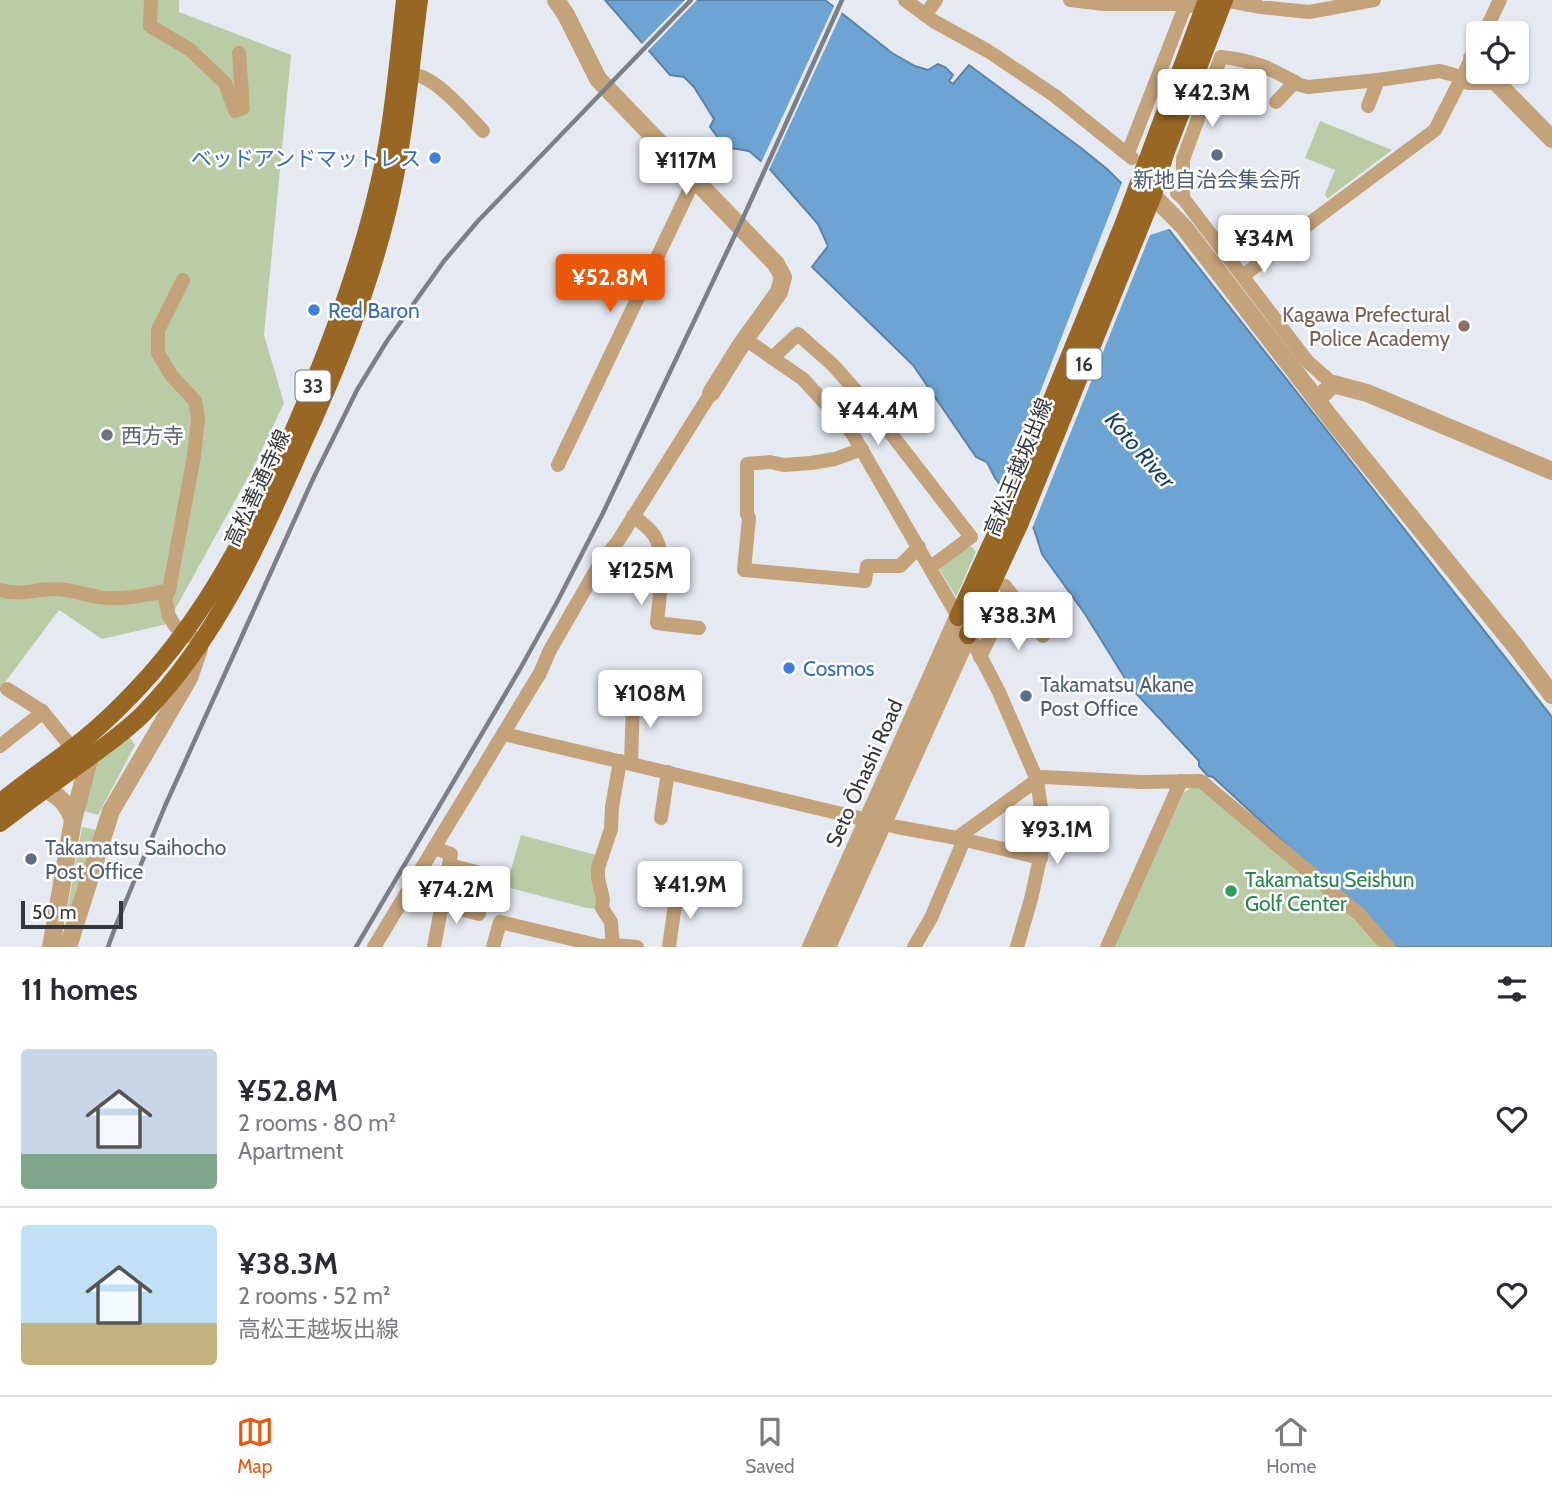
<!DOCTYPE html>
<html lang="en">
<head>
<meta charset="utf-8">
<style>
	:root { --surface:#fff; --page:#f2f2f3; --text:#2b2b33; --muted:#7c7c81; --line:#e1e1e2; --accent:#ea580c }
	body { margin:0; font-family:Cabin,"Noto Sans JP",sans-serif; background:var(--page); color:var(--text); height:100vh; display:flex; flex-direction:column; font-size:26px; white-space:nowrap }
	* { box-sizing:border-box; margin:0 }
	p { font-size:23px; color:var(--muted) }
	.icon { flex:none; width:38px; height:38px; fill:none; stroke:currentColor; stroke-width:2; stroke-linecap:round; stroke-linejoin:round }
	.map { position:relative; height:947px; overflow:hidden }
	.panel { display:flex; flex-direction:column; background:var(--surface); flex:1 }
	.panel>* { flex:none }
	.controls { position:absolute; left:1466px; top:21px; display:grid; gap:14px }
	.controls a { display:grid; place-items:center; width:63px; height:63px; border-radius:7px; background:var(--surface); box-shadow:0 2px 5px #0004; font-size:35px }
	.scale { position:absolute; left:21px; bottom:18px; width:102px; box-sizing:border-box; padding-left:7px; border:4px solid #343639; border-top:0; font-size:19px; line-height:24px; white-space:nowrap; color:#343639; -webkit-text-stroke:5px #fff; paint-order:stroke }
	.price { position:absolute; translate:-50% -60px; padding:0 16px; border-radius:7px; background:#fff; color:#222; font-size:23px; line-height:46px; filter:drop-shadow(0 2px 4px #0008) }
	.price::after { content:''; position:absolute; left:50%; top:42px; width:21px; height:16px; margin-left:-10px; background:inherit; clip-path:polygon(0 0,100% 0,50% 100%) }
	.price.active { background:var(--accent); color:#fff }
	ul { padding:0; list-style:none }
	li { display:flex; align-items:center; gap:21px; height:175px; padding:0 21px }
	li+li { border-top:2px solid var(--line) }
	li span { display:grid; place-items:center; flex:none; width:196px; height:140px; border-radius:7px; color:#555 }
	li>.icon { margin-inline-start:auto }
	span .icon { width:84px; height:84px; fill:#fffc; stroke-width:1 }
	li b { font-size:30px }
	h2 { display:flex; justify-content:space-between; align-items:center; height:84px; padding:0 21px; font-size:30px }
	.dock { display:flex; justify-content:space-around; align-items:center; height:98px; border-top:2px solid var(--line); background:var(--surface); font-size:19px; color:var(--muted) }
	.dock a { display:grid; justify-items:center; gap:4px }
	.dock .active { color:var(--accent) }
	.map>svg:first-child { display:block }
	.green { fill:#b9cca6 }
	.water { fill:#6da4d3; stroke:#5c83a5; stroke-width:2 }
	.pier { fill:#e5eaf2 }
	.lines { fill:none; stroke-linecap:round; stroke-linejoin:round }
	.minor { stroke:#c4a27a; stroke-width:14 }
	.tertiary { stroke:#c4a27a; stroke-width:18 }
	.primary { stroke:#986724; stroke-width:18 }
	.rail { stroke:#7c7f84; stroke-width:4.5 }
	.service-dot { fill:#5c6f8a; stroke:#fff; stroke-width:2.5 }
	.shop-dot { fill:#3f7fe0; stroke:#fff; stroke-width:2.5 }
	.education-dot { fill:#8d6e63; stroke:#fff; stroke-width:2.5 }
	.worship-dot { fill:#6b7280; stroke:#fff; stroke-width:2.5 }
	.leisure-dot { fill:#2e9e5b; stroke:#fff; stroke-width:2.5 }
	.labels { text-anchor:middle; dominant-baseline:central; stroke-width:5; stroke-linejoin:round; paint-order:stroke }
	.shield { fill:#fff; stroke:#717274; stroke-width:2 }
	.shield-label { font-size:19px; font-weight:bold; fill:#343639 }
	.shop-label { font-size:21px; fill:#366cbe; stroke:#fff; text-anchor:start }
	.service-label { font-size:21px; fill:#4e5e75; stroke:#fff; text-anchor:start }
	.education-label { font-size:21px; fill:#785e54; stroke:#fff; text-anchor:end }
	.worship-label { font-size:21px; fill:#5b616d; stroke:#fff; text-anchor:start }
	.street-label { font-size:21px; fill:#343639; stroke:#fff }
	.leisure-label { font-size:21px; fill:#27864d; stroke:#fff; text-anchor:start }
	.water-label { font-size:23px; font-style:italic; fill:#163f5f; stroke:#fff }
</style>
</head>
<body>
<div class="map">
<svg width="1552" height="947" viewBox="0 0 1552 947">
	<rect width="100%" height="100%" fill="#e5eaf2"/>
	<g class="green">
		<polygon points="0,0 179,0 179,12 291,55 264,335 284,403 253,468 167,624 102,639 59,610 0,689"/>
		<polygon points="1320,121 1392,150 1327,199 1325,194 1335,170 1305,158"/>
		<polygon points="966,546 972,547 976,552 956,597 940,570 941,564"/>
		<polygon points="129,737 135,745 98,815 84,811 94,765"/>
		<polygon points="1200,786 1356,919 1380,947 1113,947 1184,792 1191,788"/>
		<polygon points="82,827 96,830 69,917 66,917"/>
		<polygon points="521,835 600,856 599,909 587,908 506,887"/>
	</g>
	<polygon class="water" points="605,0 825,0 892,53 915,66 928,70 938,64 945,67 953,75 949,81 953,84 969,65 1081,148 1107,169 1170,231 1552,717 1552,947 1394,947 1291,849 1213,777 1208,776 1199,766 1199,761 1131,688 1085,614 1042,554 1034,529 995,478 987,462 976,457 913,365 812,267 828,246 818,224 768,167 749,151 725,147 710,127 714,119 694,87 684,77 670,75"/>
	<g class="pier">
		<polygon points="685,0 697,0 646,53 640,46"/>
		<polygon points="835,4 843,10 768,172 760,165"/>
		<polygon points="1123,180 1172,228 1150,235 1031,531 1001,492"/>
	</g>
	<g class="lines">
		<g class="minor">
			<polyline points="151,0 150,26 189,49 225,83 235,111 243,108 239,53"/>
			<polyline points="905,0 935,22 988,51 1055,96 1132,158"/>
			<polyline points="1070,0 1104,4 1186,4 1193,6"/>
			<polyline points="1224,0 1261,7 1309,12 1374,0"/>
			<polyline points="925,15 936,0"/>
			<polyline points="1484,33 1500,0"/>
			<path d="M410,75C432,72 468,115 483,131"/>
			<polyline points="1276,102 1295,82"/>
			<polyline points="1368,106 1378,80"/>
			<polyline points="1128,153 1186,4"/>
			<polyline points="1177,193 1183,198 1307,361 1333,384"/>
			<path d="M1183,198V159L1221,57C1254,60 1272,69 1300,85L1308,87L1378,80L1440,71L1454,75L1468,83H1498"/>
			<polyline points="1243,276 1318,217 1435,130 1479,44"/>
			<polyline points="745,339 803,379 852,433 975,646 999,692 1037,780 1043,777 1141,782 1201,781 1359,914 1388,947"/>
			<polyline points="772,358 798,334 833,365 871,408 971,537 936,563 930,566"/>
			<polyline points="862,449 835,459 811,463 784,465 770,462 747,464 747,514 749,518 744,570 865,581 867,566 900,566 919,547"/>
			<polyline points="558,465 695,178"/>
			<path d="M633,516C641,522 648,527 654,535C667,555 659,599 657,623L699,628"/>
			<polyline points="1005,586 1043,636"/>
			<path d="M0,590C22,596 34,589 55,589C69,589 83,594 98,597C116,601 150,595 169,590L165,598L169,616L175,626L201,642"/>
			<polyline points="169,590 194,456 198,418 195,401 171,375 158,353 158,330 183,280"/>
			<polyline points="996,625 1018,635 1033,623"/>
			<polyline points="980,657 1011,594"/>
			<polyline points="7,689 42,711 72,748"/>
			<polyline points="504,734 897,827 957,838 1037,780 1045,836 1031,899 1017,947"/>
			<polyline points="0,746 43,712"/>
			<polyline points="631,763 633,702 675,704"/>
			<polyline points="661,818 668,772"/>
			<polyline points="957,838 1041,858"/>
			<polyline points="434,848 451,854 434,947"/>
			<polyline points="449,865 488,875"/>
			<polyline points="442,904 479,914"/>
			<polyline points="613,945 611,922 602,908 603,899 598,878 598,868 611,829 612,807 620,761"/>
			<polyline points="374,947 540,673 550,650 599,565 618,541 711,393"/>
			<polyline points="493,947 500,922 601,946 613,945 637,947"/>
			<polyline points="669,947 677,890"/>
			<polyline points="914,947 931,918 964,840"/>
			<polyline points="1107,947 1181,781"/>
		</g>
		<g class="tertiary">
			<polyline points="556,0 566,15 598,79 776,264 783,277 779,292 741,345 711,393"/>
			<polyline points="1472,58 1479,65"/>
			<polyline points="1486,72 1552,139"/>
			<polyline points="1144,187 1183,226 1333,421 1516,647 1552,695"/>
			<polyline points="1318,399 1333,384 1367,393 1552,471"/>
			<path d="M45,789C60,797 67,803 73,820"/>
			<polyline points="51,947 73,820 92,748"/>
			<polyline points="68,947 111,811 189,678 199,649"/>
			<polyline points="811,947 958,617"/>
			<polyline points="827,947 968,635"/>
		</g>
		<g class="primary">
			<polyline points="958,617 1007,510 1124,223 1207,0"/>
			<polyline points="968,635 1019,525 1153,195 1165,154 1224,0"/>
			<path d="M0,803C27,780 57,761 84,739C103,724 121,706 138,688C208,614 253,524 293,432C332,342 365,254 385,157C395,106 399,52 405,0"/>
			<path d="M0,823C27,802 54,783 81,763C102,748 124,733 143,714C216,640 260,541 301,447C336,370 368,292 388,209C404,141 410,70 419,0"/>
		</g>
		<g class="rail">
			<polyline points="108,947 116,925 165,806 313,479 357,390 387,341 444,261 478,221 691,0"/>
			<polyline points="356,947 520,669 556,604 603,513 743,218 842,0"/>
		</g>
	</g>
	<g class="service-dot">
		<circle cx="1217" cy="155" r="7"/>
		<circle cx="1026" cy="696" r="7"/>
		<circle cx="31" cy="859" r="7"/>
	</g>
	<g class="shop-dot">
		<circle cx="435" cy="158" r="7"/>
		<circle cx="314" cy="310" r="7"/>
		<circle cx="789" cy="668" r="7"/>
	</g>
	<circle class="education-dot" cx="1464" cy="326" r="7"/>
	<circle class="worship-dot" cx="107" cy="435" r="7"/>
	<circle class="leisure-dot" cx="1231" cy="891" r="7"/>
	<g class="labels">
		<g class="shield">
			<rect x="1066.5" y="348.5" width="35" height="31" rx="5"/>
			<rect x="295.5" y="370.5" width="35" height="31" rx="5"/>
		</g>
		<g class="shield-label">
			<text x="1084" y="364">16</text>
			<text x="313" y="386">33</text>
		</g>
		<g class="shop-label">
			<text x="421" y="158" text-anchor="end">ベッドアンドマットレス</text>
			<text x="328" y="310">Red Baron</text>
			<text x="803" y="668">Cosmos</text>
		</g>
		<g class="service-label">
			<text x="1217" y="179" text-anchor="middle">新地自治会集会所</text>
			<text x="1040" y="684">Takamatsu Akane<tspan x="1040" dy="24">Post Office</tspan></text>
			<text x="45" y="847">Takamatsu Saihocho<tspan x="45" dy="24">Post Office</tspan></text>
		</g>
		<g class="education-label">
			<text x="1450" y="314">Kagawa Prefectural<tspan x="1450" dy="24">Police Academy</tspan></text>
		</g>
		<g class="worship-label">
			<text x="121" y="435">西方寺</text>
		</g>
		<g class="street-label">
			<text transform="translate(1018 467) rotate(-68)">高松王越坂出線</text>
			<text transform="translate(257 488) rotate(-65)">高松善通寺線</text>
			<text transform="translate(864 773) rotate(-66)">Seto Ōhashi Road</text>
		</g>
		<g class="leisure-label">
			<text x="1245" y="879">Takamatsu Seishun<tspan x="1245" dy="24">Golf Center</tspan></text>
		</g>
		<g class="water-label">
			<text transform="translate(1140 450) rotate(49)">Koto River</text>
		</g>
	</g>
</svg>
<div class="controls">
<a><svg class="icon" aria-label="locate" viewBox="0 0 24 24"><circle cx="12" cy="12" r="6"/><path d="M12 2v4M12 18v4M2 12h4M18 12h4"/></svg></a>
</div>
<div class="scale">50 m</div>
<b class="price" style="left:1212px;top:129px">¥42.3M</b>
<b class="price" style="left:686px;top:197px">¥117M</b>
<b class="price" style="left:1264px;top:275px">¥34M</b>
<b class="price active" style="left:610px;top:314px">¥52.8M</b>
<b class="price" style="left:878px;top:447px">¥44.4M</b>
<b class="price" style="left:641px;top:607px">¥125M</b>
<b class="price" style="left:1018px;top:652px">¥38.3M</b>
<b class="price" style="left:650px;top:730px">¥108M</b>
<b class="price" style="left:1057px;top:866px">¥93.1M</b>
<b class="price" style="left:690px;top:921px">¥41.9M</b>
<b class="price" style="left:456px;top:926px">¥74.2M</b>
</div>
<section class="panel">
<h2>11 homes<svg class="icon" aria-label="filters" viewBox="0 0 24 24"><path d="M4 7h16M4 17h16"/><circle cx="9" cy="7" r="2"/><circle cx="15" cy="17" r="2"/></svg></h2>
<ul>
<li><span style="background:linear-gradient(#c9d6e8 75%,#7fa58c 0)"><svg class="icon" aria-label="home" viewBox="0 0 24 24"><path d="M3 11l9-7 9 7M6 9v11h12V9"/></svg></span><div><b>¥52.8M</b><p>2 rooms · 80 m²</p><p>Apartment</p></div><svg class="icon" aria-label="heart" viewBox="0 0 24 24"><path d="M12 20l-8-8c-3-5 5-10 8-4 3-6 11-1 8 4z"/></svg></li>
<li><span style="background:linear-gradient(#bfe0f5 70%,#c2b280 0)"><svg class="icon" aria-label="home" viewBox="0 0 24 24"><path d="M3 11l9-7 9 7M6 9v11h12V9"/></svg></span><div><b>¥38.3M</b><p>2 rooms · 52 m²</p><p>高松王越坂出線</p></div><svg class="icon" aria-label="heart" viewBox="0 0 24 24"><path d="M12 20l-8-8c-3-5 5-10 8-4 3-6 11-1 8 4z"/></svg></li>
</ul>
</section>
<nav class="dock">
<a class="active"><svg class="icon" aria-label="map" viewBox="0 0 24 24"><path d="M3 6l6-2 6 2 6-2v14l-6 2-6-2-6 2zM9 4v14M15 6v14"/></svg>Map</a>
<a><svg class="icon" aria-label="saved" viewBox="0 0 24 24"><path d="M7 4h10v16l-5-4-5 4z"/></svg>Saved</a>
<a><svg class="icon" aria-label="home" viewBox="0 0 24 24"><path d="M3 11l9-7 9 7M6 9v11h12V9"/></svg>Home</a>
</nav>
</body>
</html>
